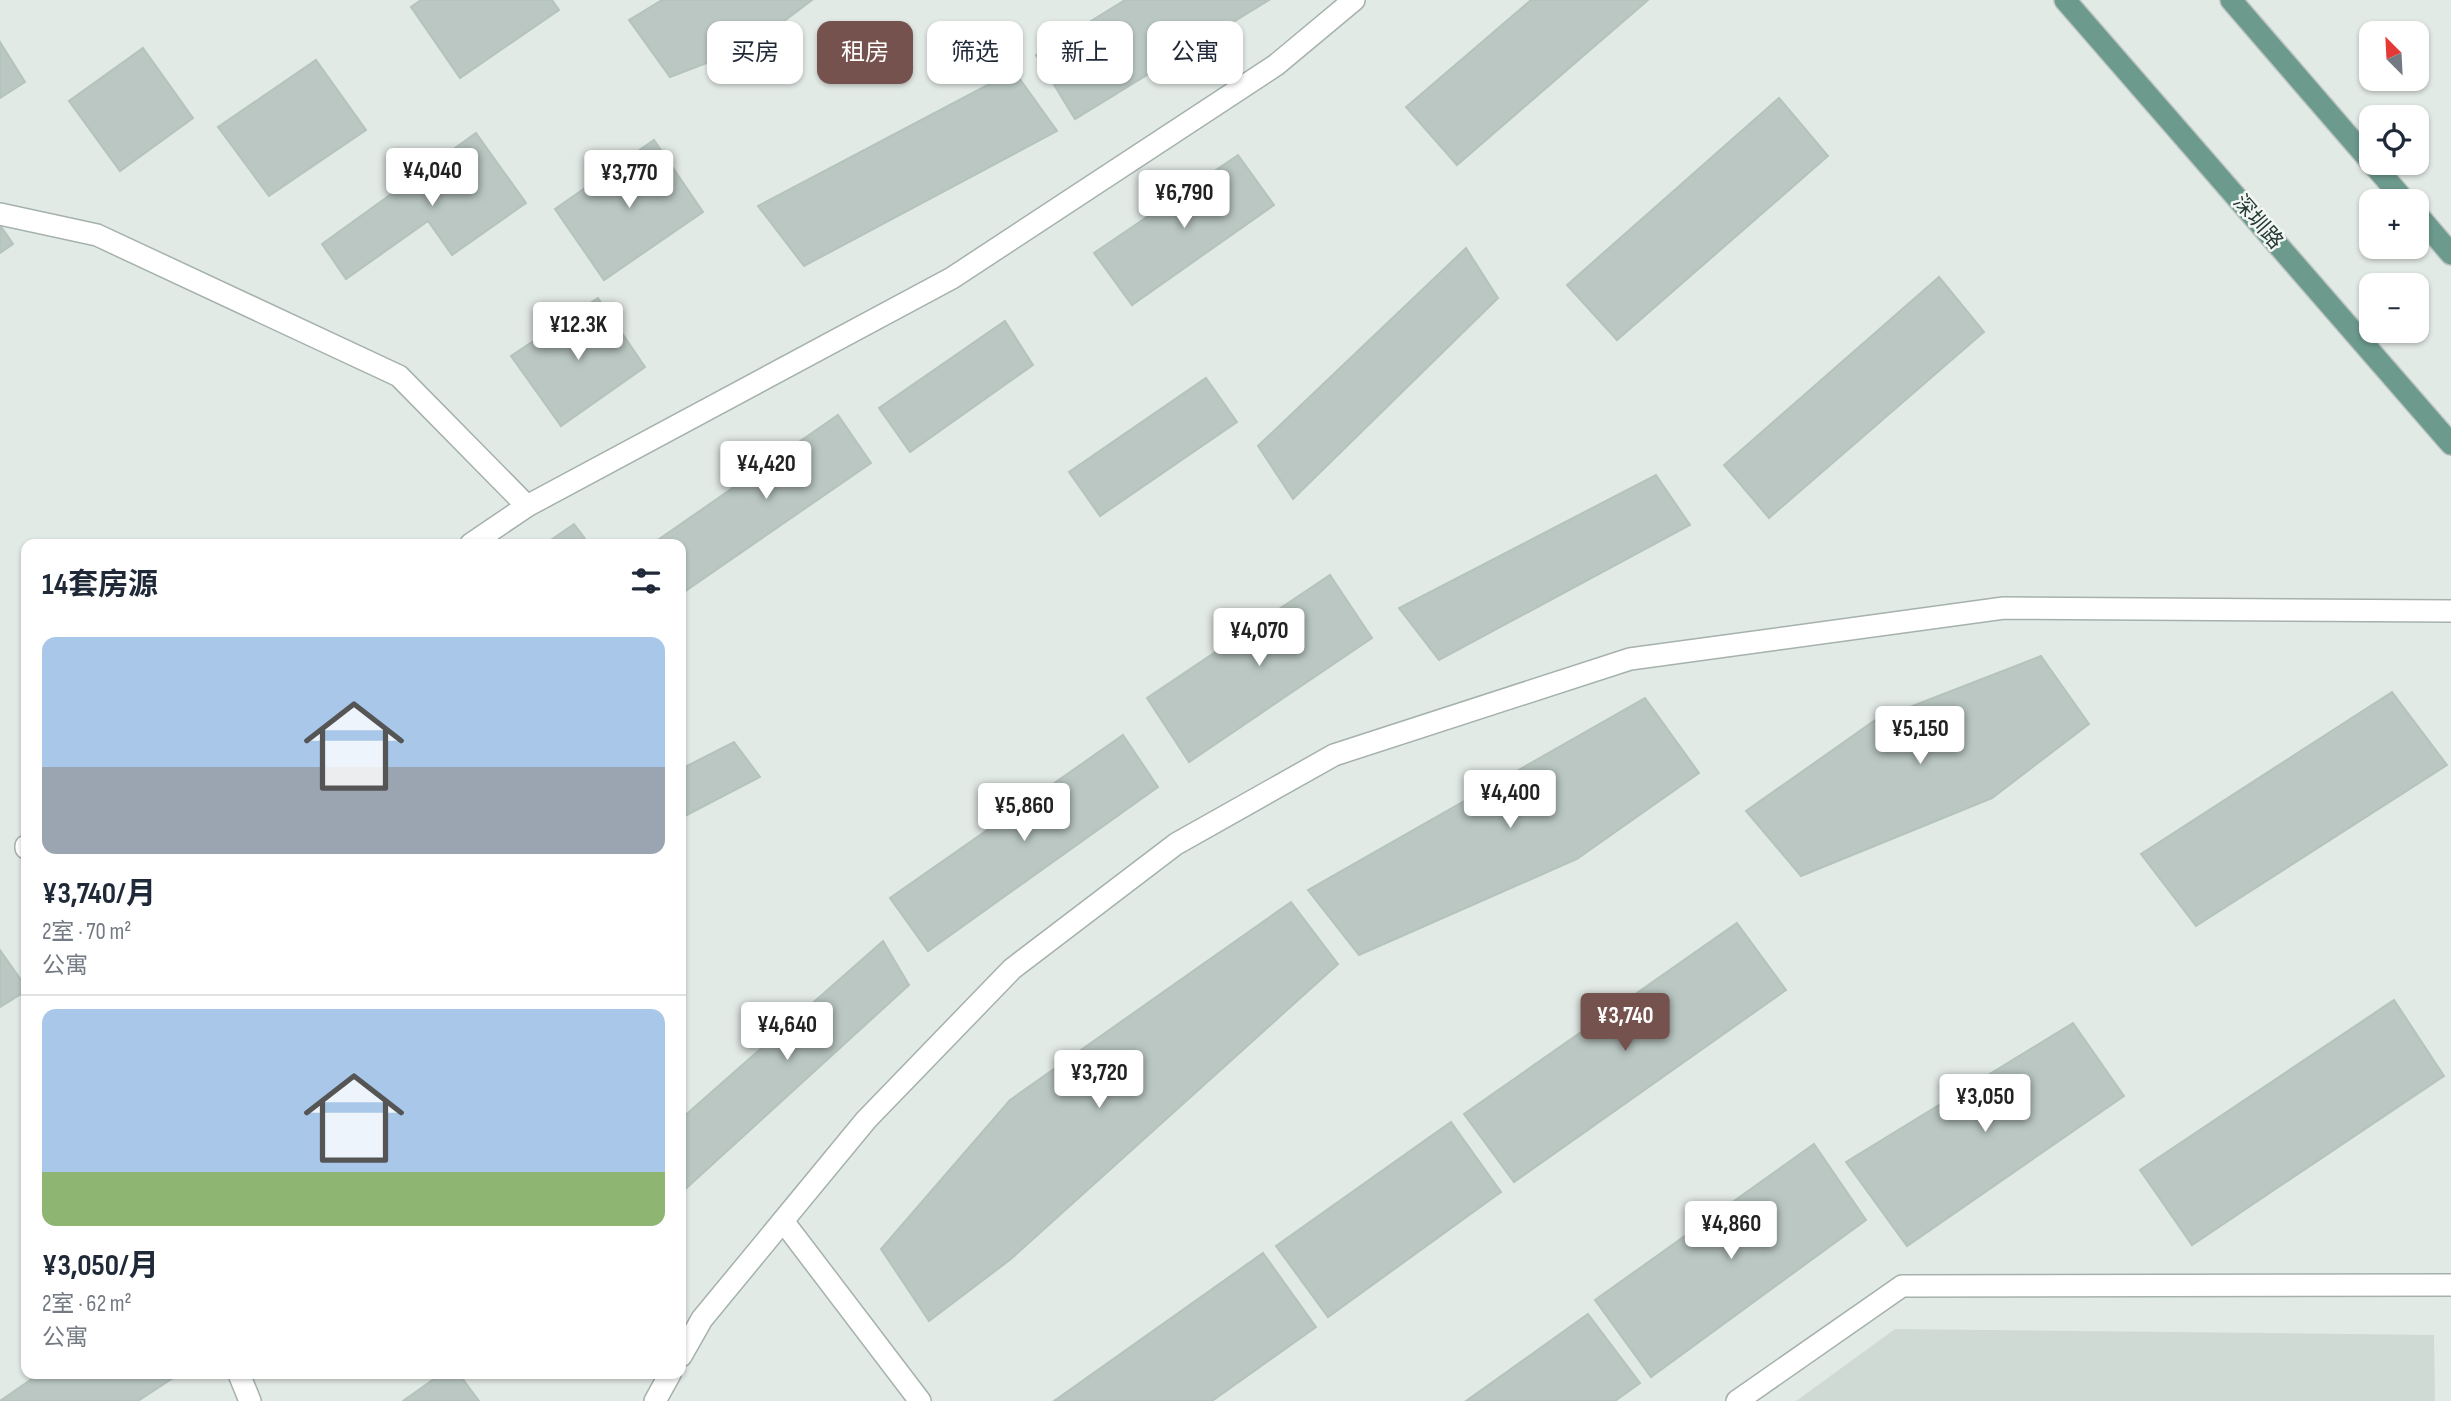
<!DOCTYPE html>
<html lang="zh">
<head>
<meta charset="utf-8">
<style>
	:root { --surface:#fff; --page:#f6f6f7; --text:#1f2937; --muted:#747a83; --line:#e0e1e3; --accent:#76524e }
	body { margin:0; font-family:"Sofia Sans Condensed","Noto Sans SC",sans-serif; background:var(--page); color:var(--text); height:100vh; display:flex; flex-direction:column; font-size:26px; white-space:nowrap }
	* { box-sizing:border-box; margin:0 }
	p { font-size:23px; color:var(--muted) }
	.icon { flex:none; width:38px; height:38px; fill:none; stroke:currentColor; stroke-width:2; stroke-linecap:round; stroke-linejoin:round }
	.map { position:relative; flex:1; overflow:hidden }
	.details { position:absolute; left:21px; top:539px; width:665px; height:840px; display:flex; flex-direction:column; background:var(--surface); border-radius:14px; box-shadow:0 2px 5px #0004 }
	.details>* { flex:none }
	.hud { position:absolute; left:707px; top:21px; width:665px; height:63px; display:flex; gap:14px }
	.needle { width:46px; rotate:336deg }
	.tools { position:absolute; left:2359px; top:21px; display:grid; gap:14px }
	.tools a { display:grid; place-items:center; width:70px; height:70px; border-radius:14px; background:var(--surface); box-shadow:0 2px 5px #0004; font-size:35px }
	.price { position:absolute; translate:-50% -60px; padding:0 16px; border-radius:7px; background:#fff; color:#222; font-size:23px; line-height:46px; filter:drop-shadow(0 2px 4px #0008) }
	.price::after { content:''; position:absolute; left:50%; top:42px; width:21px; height:16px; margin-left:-10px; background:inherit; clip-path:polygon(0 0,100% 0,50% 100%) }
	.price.active { background:var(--accent); color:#fff }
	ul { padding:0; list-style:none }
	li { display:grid; align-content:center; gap:14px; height:371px; padding:0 21px }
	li+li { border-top:2px solid var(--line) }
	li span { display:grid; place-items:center; height:217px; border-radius:14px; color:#555 }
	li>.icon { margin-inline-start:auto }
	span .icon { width:126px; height:126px; fill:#fffc; stroke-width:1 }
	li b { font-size:30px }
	h2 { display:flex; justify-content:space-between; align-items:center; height:84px; padding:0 21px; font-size:30px }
	.chip { padding:0 24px; border-radius:14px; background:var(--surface); box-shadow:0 2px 5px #0004; font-size:24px; line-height:63px }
	.chip.active { background:var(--accent); color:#fff }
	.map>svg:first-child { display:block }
	.built { fill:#d0dad5 }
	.building { fill:#bac7c2; stroke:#b5c3bd; stroke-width:2 }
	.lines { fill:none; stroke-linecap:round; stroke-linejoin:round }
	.minor-casing { stroke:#a5b1ad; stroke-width:24 }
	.major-casing { stroke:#bdc4c2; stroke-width:24 }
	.minor { stroke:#fff; stroke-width:21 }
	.major { stroke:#6c9a8d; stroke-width:21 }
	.labels { text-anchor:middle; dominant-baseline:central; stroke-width:5; stroke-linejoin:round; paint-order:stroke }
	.street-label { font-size:21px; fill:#243933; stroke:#f2f7f4 }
</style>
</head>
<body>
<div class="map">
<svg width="2451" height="1401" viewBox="0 0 2451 1401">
	<rect width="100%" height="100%" fill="#e2eae6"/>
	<polygon class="built" points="1895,1329 2434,1335 2435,1401 1796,1401"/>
	<g class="building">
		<polygon points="421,0 552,0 559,10 460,78 411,7"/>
		<polygon points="662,0 812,0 751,46 670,77 629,20"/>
		<polygon points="1125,0 1269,0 1075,119 1036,55"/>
		<polygon points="1531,0 1648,0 1457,165 1406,107"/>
		<polygon points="0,42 25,82 0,98"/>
		<polygon points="143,48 193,118 120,171 69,101"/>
		<polygon points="316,60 366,130 269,196 218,127"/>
		<polygon points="1014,71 1057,131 804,266 758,206"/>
		<polygon points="1779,98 1828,156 1617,340 1567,285"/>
		<polygon points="476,133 526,203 452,255 428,221 346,279 322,244"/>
		<polygon points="654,140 703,212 604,280 555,209"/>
		<polygon points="1238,155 1274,205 1132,305 1094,253"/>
		<polygon points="0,225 13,244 0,253"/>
		<polygon points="1466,248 1498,298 1293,499 1258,446"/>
		<polygon points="1939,277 1984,332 1769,518 1724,465"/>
		<polygon points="598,298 645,367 561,426 511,356"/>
		<polygon points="1005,321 1033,365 910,452 879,408"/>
		<polygon points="1206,378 1237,422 1100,516 1069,472"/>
		<polygon points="838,415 871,463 681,594 681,544 652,544"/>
		<polygon points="1656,475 1690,525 1439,660 1399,608"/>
		<polygon points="574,524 589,544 545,544"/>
		<polygon points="1330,575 1372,638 1189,762 1147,698"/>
		<polygon points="2041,656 2089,724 1992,798 1801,876 1746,811 1874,721"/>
		<polygon points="2392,692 2447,765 2196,926 2141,854"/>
		<polygon points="1645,698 1699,773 1577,859 1359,955 1308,890"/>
		<polygon points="1123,735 1158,787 928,951 890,898"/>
		<polygon points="734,742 760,777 681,818 681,769"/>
		<polygon points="1291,902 1338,964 1011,1259 929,1321 881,1249 1010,1100"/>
		<polygon points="1737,923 1786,990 1514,1182 1464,1114"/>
		<polygon points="883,941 909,985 681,1193 681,1119"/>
		<polygon points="0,950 26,987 26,991 0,1007"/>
		<polygon points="2394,1000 2444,1076 2192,1245 2140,1170"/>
		<polygon points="2073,1023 2124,1096 1907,1246 1846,1162"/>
		<polygon points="1451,1122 1501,1192 1328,1317 1276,1246"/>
		<polygon points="1814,1144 1866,1220 1651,1377 1595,1300"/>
		<polygon points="1263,1253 1316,1327 1212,1401 1054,1401"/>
		<polygon points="1588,1314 1640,1383 1615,1401 1466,1401"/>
		<polygon points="39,1374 179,1374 138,1401 0,1401"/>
		<polygon points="441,1374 459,1374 479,1401 403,1401"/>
	</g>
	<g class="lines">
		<g class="minor-casing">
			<g id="minor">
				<polyline points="0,214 97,235 399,376 527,506"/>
				<polyline points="471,544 527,506 952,278 1276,65 1354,0"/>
				<polyline points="26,846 26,848"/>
				<polyline points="783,1221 920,1401"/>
				<polyline points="681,1356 702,1319 866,1120 1012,969 1176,844 1334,755 1630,659 2004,608 2451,611"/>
				<polyline points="239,1374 250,1401"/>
				<polyline points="655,1401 670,1374"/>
				<polyline points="1737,1401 1902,1286 2451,1285"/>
			</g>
		</g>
		<g class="major-casing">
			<g id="major">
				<polyline points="2065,0 2451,444"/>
				<polyline points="2231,0 2371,162"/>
				<polyline points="2372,163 2405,201"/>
				<polyline points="2417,214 2451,254"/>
			</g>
		</g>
		<use href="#minor" class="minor"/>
		<use href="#major" class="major"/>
	</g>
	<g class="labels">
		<g class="street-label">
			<text transform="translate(2258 222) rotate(49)">深圳路</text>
		</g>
	</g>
</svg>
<div class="tools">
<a><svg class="needle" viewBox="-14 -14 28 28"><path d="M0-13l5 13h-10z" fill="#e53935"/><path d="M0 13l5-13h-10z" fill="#747a83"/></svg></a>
<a><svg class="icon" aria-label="locate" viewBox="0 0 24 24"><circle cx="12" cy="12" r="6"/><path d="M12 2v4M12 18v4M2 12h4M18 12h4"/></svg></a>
<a>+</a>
<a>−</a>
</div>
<b class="price" style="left:432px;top:208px">¥4,040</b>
<b class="price" style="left:629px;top:210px">¥3,770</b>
<b class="price" style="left:1184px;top:230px">¥6,790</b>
<b class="price" style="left:578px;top:362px">¥12.3K</b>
<b class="price" style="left:766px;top:501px">¥4,420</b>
<b class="price" style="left:1259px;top:668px">¥4,070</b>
<b class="price" style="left:1920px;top:766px">¥5,150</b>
<b class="price" style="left:1510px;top:830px">¥4,400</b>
<b class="price" style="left:1024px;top:843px">¥5,860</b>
<b class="price active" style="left:1625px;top:1053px">¥3,740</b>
<b class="price" style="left:787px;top:1062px">¥4,640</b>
<b class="price" style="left:1099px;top:1110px">¥3,720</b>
<b class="price" style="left:1985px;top:1134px">¥3,050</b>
<b class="price" style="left:1731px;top:1261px">¥4,860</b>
<div class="hud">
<a class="chip">买房</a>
<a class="chip active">租房</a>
<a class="chip">筛选</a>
<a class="chip">新上</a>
<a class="chip">公寓</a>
</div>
<section class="details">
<h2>14套房源<svg class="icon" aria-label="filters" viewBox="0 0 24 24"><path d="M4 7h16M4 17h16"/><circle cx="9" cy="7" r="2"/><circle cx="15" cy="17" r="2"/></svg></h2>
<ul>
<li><span style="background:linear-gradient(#a9c7e8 60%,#9aa5b1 0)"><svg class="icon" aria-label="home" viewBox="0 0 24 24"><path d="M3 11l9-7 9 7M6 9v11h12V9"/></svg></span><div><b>¥3,740/月</b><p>2室 · 70 m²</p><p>公寓</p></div></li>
<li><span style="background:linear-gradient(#a9c7e8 75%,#8fb573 0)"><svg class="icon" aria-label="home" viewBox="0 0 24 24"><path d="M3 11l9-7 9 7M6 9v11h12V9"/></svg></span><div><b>¥3,050/月</b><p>2室 · 62 m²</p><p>公寓</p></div></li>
</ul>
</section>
</div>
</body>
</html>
